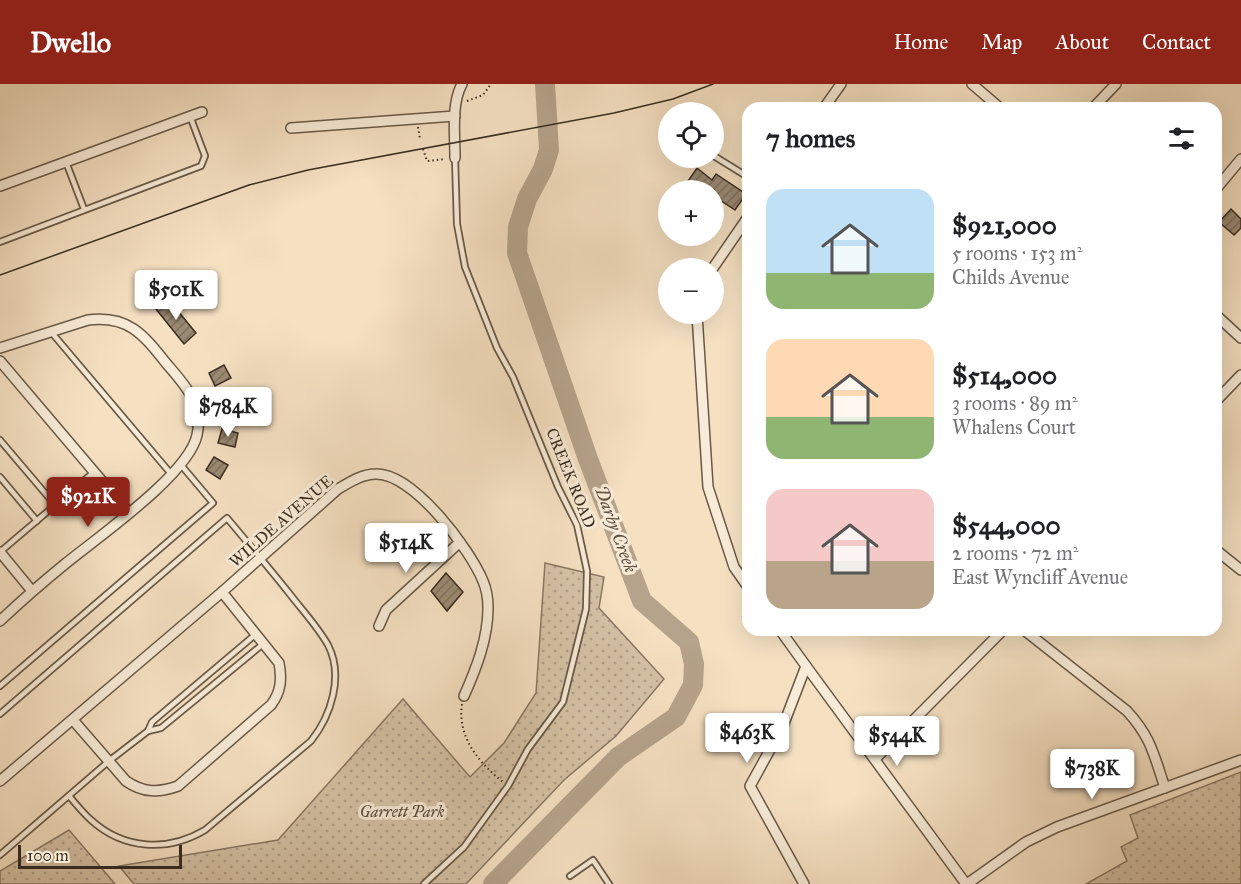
<!DOCTYPE html>
<html lang="en">
<head>
<meta charset="utf-8">
<style>
	:root { --surface:#fff; --page:#f2f2f2; --text:#202124; --muted:#757577; --accent:#8f2418 }
	body { margin:0; font-family:"IM FELL Great Primer",serif; background:var(--page); color:var(--text); height:100vh; display:flex; flex-direction:column; font-size:22px; white-space:nowrap }
	* { box-sizing:border-box; margin:0 }
	p { font-size:20px; color:var(--muted) }
	.icon { flex:none; width:33px; height:33px; fill:none; stroke:currentColor; stroke-width:2; stroke-linecap:round; stroke-linejoin:round }
	.map { position:relative; flex:1; overflow:hidden }
	.details { position:absolute; left:742px; top:18px; width:480px; height:534px; display:flex; flex-direction:column; background:var(--surface); border-radius:18px; box-shadow:0 6px 24px #0002 }
	.details>* { flex:none }
	.fabs { position:absolute; left:658px; top:18px; display:grid; gap:12px }
	.fabs a { display:grid; place-items:center; width:66px; height:66px; border-radius:50%; background:var(--surface); box-shadow:0 6px 24px #0002; font-size:30px }
	.scale { position:absolute; left:18px; bottom:15px; width:164px; box-sizing:border-box; padding-left:6px; border:3px solid #3a2d20; border-top:0; font-size:16px; line-height:21px; white-space:nowrap; color:#3a2d20; -webkit-text-stroke:4px #f8ebd7; paint-order:stroke }
	.price { position:absolute; translate:-50% -51px; padding:0 14px; border-radius:6px; background:#fff; color:#222; font-size:20px; line-height:39px; filter:drop-shadow(0 2px 3px #0008) }
	.price::after { content:''; position:absolute; left:50%; top:36px; width:18px; height:14px; margin-left:-9px; background:inherit; clip-path:polygon(0 0,100% 0,50% 100%) }
	.price.current { background:var(--accent); color:#fff }
	ul { padding:0; list-style:none }
	li { display:flex; align-items:center; gap:18px; height:150px; padding:0 24px }
	li span { display:grid; place-items:center; flex:none; width:168px; height:120px; border-radius:18px; color:#555 }
	li>.icon { margin-inline-start:auto }
	span .icon { width:72px; height:72px; fill:#fffc; stroke-width:1 }
	li b { font-size:26px }
	h2 { display:flex; justify-content:space-between; align-items:center; height:72px; padding:0 24px; font-size:26px }
	header { display:flex; align-items:center; gap:36px; box-sizing:border-box; height:84px; padding:0 30px; background:var(--accent); color:#fff }
	header strong { font-size:28px }
	nav { display:flex; gap:33px; margin-inline-start:auto; font-size:21px }
	.map>svg:first-child { display:block }
	.park { fill:url(#park-dots); stroke:#887863; stroke-width:1.5 }
	.lines { fill:none; stroke-linecap:round; stroke-linejoin:round }
	.river { stroke:#b5a38b; stroke-width:20 }
	.building { fill:url(#building-hatch); stroke:#3a2d20; stroke-width:1.5 }
	.lane-casing { stroke:#695a48; stroke-width:8 }
	.street-casing { stroke:#695a48; stroke-width:12 }
	.path { stroke:#3a2d20; stroke-width:2; stroke-dasharray:1.5 3; stroke-linecap:butt }
	.lane { stroke:#f8ebd7; stroke-width:4.5 }
	.street { stroke:#f8ebd7; stroke-width:9 }
	.tram { stroke:#3a2d20; stroke-width:1.5 }
	.labels { text-anchor:middle; dominant-baseline:central; stroke-width:6; stroke-linejoin:round; paint-order:stroke }
	.street-label { font-size:16px; fill:#3a2d20; stroke:#f8ebd7 }
	.park-label { font-size:16px; font-style:italic; fill:#594b3b; stroke:#f8ebd7 }
	.water-label { font-size:18px; font-style:italic; fill:#5f5040; stroke:#f8ebd7 }
</style>
</head>
<body>
<header>
<strong>Dwello</strong>
<nav><a>Home</a><a>Map</a><a>About</a><a>Contact</a></nav>
</header>
<div class="map">
<svg width="1241" height="800" viewBox="0 0 1241 800">
	<defs>
		<pattern id="park-dots" width="8" height="8" patternUnits="userSpaceOnUse" patternTransform="scale(1.5)"><rect width="8" height="8" fill="#d5c2a6"/><path d="M2 2h.1M6 6h.1" fill="none" stroke="#ae9e87" stroke-width="1.8" stroke-linecap="round"/></pattern>
		<pattern id="building-hatch" width="6" height="6" patternUnits="userSpaceOnUse" patternTransform="scale(1.5)"><rect width="6" height="6" fill="#9b8a74"/><path d="M-1 1l2-2M0 6l6-6M5 7l2-2" fill="none" stroke="#7f715f"/></pattern>
	</defs>
	<rect width="100%" height="100%" fill="#f5e0c2"/>
	<filter id="stains"><feTurbulence type="fractalNoise" baseFrequency=".00333" numOctaves="4"/><feColorMatrix values="0 0 0 0 .2 0 0 0 0 .09 0 0 0 0 .02 0 0 0 .5 -.17"/></filter>
	<radialGradient id="worn" r=".72"><stop offset=".6" stop-color="#630" stop-opacity="0"/><stop offset="1" stop-color="#630" stop-opacity=".3"/></radialGradient>
	<g class="park">
		<polygon points="545,479 604,493 599,524 664,595 616,652 564,696 466,800 134,800 119,782 278,756 403,615 470,693 504,659 536,609"/>
		<polygon points="1241,688 1241,800 1086,800 1127,777 1121,763 1138,754 1130,731"/>
		<polygon points="69,746 115,800 0,800 0,787"/>
	</g>
	<g class="lines">
		<polyline class="river" points="493,800 618,673 676,633 693,601 694,580 689,558 642,517 588,375 517,169 518,143 527,115 543,85 549,66 545,0"/>
	</g>
	<g class="building">
		<polygon points="697,84 712,96 716,90 746,110 735,126 714,112 714,106 699,106 688,97"/>
		<polygon points="1231,125 1241,135 1241,144 1234,151 1219,138"/>
		<polygon points="168,215 196,249 184,260 156,225"/>
		<polygon points="224,281 231,294 215,302 209,289"/>
		<polygon points="237,313 238,330 221,332 220,315"/>
		<polygon points="222,345 238,349 235,363 218,359"/>
		<polygon points="214,373 228,381 220,395 206,386"/>
		<polygon points="446,489 463,508 447,527 431,507"/>
	</g>
	<g class="lines">
		<g class="lane-casing">
			<g id="lane">
				<polyline points="714,72 748,93"/>
				<polyline points="66,78 84,125"/>
				<polyline points="0,158 201,82 205,72 190,32"/>
				<polyline points="52,249 172,391"/>
				<polyline points="0,356 56,422"/>
				<polyline points="0,393 37,437"/>
				<polyline points="0,468 94,388"/>
				<polyline points="0,602 213,419 181,381"/>
				<path d="M0,630L227,434C248,459 269,484 289,509C302,526 318,543 328,561C344,592 331,632 311,657L205,746C168,768 124,766 91,736C83,729 76,720 69,712"/>
				<polyline points="148,647 152,638 256,550"/>
				<polyline points="0,771 109,677 148,647 161,644 263,560"/>
				<polyline points="570,792 593,776 609,800"/>
				<polyline points="424,800 464,763 508,702 528,665 563,618 586,525 587,487 577,441 558,403 513,293 497,264 465,183 457,140 455,74"/>
			</g>
		</g>
		<g class="street-casing">
			<g id="street">
				<polyline points="972,0 1000,24"/>
				<polyline points="824,24 841,0"/>
				<polyline points="1093,24 1116,0"/>
				<polyline points="291,44 455,32"/>
				<path d="M455,74C455,51 451,20 462,0"/>
				<polyline points="0,102 202,28"/>
				<polyline points="1216,105 1241,75"/>
				<polyline points="713,184 748,133"/>
				<polyline points="697,230 708,403 734,483 748,503"/>
				<polyline points="1216,231 1241,254"/>
				<path d="M0,264L88,236C128,231 143,250 166,279C184,300 204,320 197,351C189,390 98,453 65,480C43,498 21,517 0,537"/>
				<polyline points="0,277 129,429"/>
				<polyline points="1216,317 1241,291"/>
				<polyline points="1216,466 1241,486"/>
				<polyline points="0,468 32,507"/>
				<polyline points="379,542 386,526 460,458"/>
				<polyline points="780,546 806,582 783,642 750,702 804,800"/>
				<path d="M1024,546L1127,627C1151,653 1154,671 1165,704"/>
				<polyline points="806,582 966,800"/>
				<path d="M73,636L126,697C143,709 159,709 178,702L271,621C281,608 282,595 279,579L222,508"/>
				<polyline points="875,675 1003,546"/>
				<path d="M0,697L222,508L338,405C350,398 362,390 376,390C413,389 470,465 483,497C486,504 488,516 488,524C488,555 476,585 464,612"/>
				<polyline points="967,800 1026,758 1057,743 1241,676"/>
			</g>
		</g>
		<g class="path">
			<polyline points="467,17 483,11 491,0"/>
			<polyline points="418,43 420,55"/>
			<polyline points="423,65 427,77 445,75"/>
			<path d="M462,620C457,653 479,679 503,698"/>
		</g>
		<use href="#lane" class="lane"/>
		<use href="#street" class="street"/>
		<polyline class="tram" points="0,191 249,101 308,86 614,29 673,15 713,0"/>
	</g>
	<g class="labels">
		<g class="street-label">
			<text transform="translate(571 394) rotate(68)">CREEK ROAD</text>
			<text transform="translate(281 437) rotate(-41)">WILDE AVENUE</text>
		</g>
		<g class="park-label">
			<text x="402" y="727">Garrett Park</text>
		</g>
		<g class="water-label">
			<text transform="translate(616 445) rotate(70)">Darby Creek</text>
		</g>
	</g>
	<rect width="100%" height="100%" filter="url(#stains)"/>
	<rect width="100%" height="100%" fill="url(#worn)"/>
</svg>
<div class="fabs">
<a><svg class="icon" aria-label="locate" viewBox="0 0 24 24"><circle cx="12" cy="12" r="6"/><path d="M12 2v4M12 18v4M2 12h4M18 12h4"/></svg></a>
<a>+</a>
<a>−</a>
</div>
<div class="scale">100 m</div>
<b class="price" style="left:176px;top:237px">$501K</b>
<b class="price" style="left:228px;top:354px">$784K</b>
<b class="price current" style="left:88px;top:444px">$921K</b>
<b class="price" style="left:406px;top:490px">$514K</b>
<b class="price" style="left:747px;top:680px">$463K</b>
<b class="price" style="left:897px;top:683px">$544K</b>
<b class="price" style="left:1092px;top:716px">$738K</b>
<section class="details">
<h2>7 homes<svg class="icon" aria-label="filters" viewBox="0 0 24 24"><path d="M4 7h16M4 17h16"/><circle cx="9" cy="7" r="2"/><circle cx="15" cy="17" r="2"/></svg></h2>
<ul>
<li><span style="background:linear-gradient(#bfe0f5 70%,#8fb573 0)"><svg class="icon" aria-label="home" viewBox="0 0 24 24"><path d="M3 11l9-7 9 7M6 9v11h12V9"/></svg></span><div><b>$921,000</b><p>5 rooms · 153 m²</p><p>Childs Avenue</p></div></li>
<li><span style="background:linear-gradient(#ffd9b3 65%,#8fb573 0)"><svg class="icon" aria-label="home" viewBox="0 0 24 24"><path d="M3 11l9-7 9 7M6 9v11h12V9"/></svg></span><div><b>$514,000</b><p>3 rooms · 89 m²</p><p>Whalens Court</p></div></li>
<li><span style="background:linear-gradient(#f6c9c9 60%,#b9a48a 0)"><svg class="icon" aria-label="home" viewBox="0 0 24 24"><path d="M3 11l9-7 9 7M6 9v11h12V9"/></svg></span><div><b>$544,000</b><p>2 rooms · 72 m²</p><p>East Wyncliff Avenue</p></div></li>
</ul>
</section>
</div>
</body>
</html>
